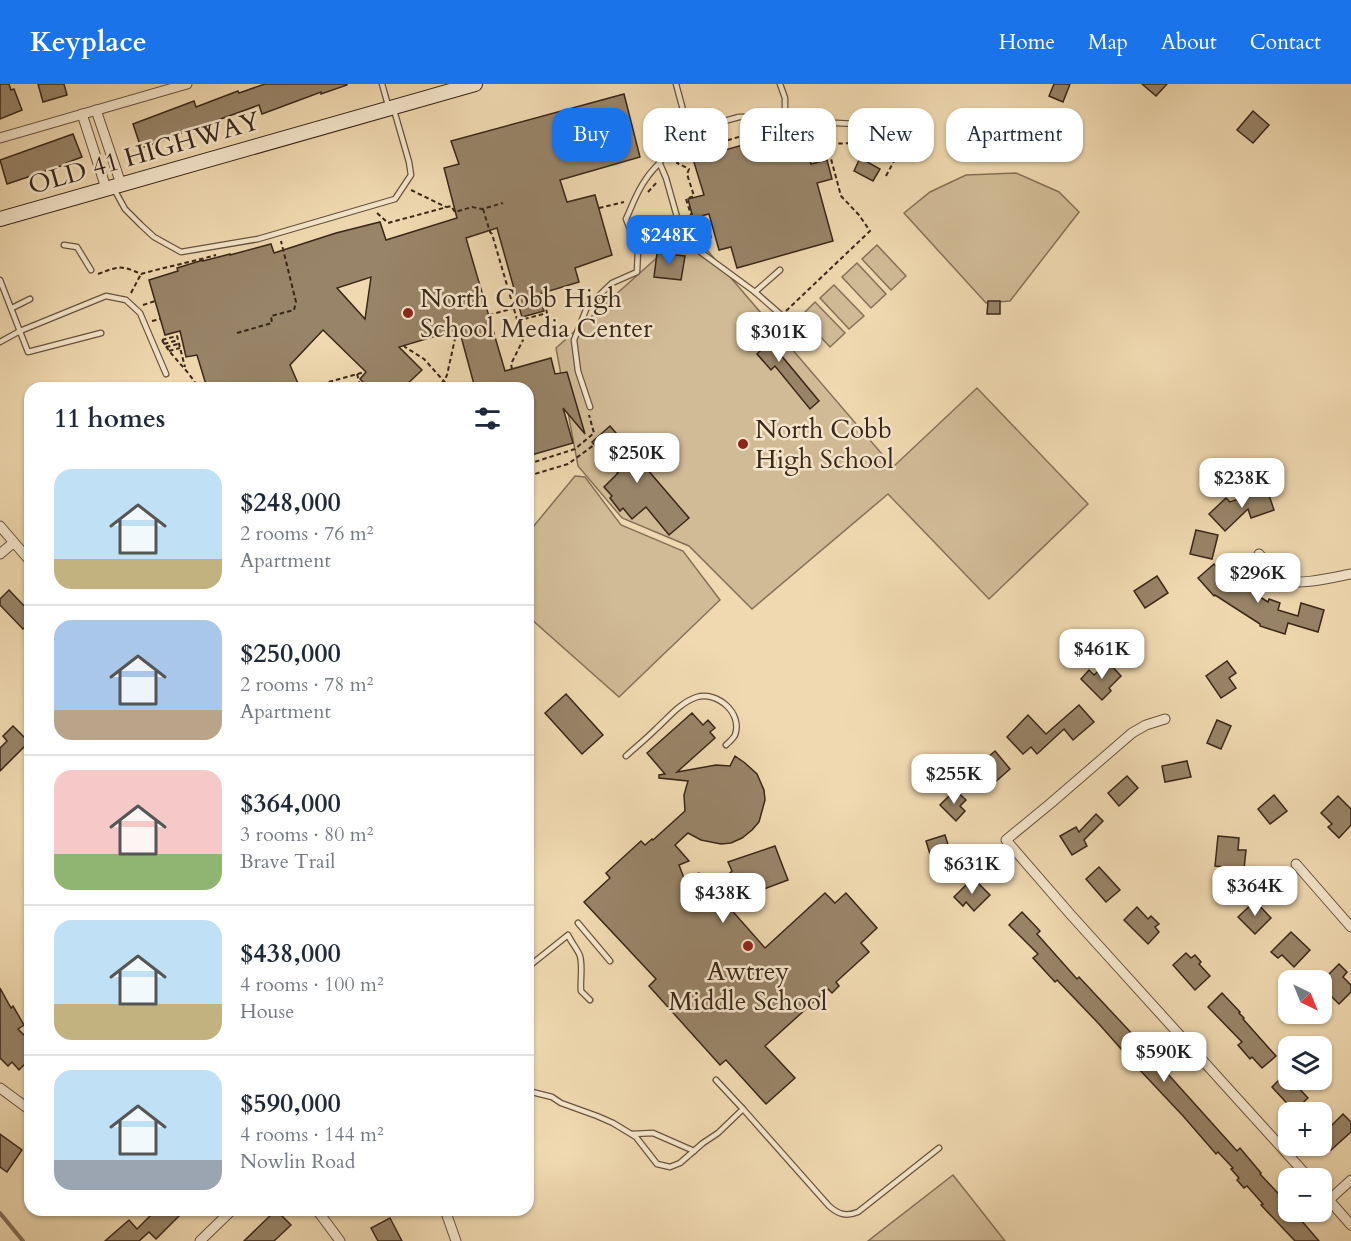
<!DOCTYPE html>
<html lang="en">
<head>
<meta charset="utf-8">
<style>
	:root { --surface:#fff; --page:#f6f6f7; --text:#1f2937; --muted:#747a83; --line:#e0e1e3; --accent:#1a73e8 }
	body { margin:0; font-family:Cardo,serif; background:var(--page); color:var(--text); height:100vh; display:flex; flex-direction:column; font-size:22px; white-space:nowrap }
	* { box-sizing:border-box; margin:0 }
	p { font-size:20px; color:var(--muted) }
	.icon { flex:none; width:33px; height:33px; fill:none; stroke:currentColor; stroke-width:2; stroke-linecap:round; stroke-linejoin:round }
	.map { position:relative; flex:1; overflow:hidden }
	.sheet { position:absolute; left:24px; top:298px; width:510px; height:834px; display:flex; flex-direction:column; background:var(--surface); border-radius:18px; box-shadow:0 2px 4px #0004 }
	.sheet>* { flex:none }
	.hud { position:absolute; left:552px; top:24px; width:570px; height:54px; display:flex; gap:12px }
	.needle { width:39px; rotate:137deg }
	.buttons { position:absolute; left:1278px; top:886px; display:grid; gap:12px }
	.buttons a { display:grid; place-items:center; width:54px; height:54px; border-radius:12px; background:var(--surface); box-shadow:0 2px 4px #0004; font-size:30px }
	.price { position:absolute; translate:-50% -51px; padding:0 14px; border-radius:12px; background:#fff; color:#222; font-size:20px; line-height:39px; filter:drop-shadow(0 2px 3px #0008) }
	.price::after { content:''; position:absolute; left:50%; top:36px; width:18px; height:14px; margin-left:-9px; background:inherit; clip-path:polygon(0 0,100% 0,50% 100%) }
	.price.on { background:var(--accent); color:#fff }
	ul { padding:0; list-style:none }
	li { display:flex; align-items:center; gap:18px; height:150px; padding:0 30px }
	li+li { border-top:2px solid var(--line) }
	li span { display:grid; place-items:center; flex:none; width:168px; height:120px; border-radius:18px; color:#555 }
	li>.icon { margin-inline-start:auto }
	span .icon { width:72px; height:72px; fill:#fffc; stroke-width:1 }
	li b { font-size:26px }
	h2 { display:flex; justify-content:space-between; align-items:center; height:72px; padding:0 30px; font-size:26px }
	.chip { padding:0 21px; border-radius:18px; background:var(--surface); box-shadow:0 2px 4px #0004; font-size:21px; line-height:54px }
	.chip.on { background:var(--accent); color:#fff }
	header { display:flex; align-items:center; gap:36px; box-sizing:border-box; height:84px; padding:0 30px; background:var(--accent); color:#fff }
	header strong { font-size:28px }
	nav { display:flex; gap:33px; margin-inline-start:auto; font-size:21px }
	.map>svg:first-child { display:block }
	.green { fill:#d1bb96; stroke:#857158; stroke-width:1.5 }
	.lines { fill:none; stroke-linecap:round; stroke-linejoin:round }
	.stream { stroke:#826d55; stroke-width:4 }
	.building { fill:#988468; stroke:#392719; stroke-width:1.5; fill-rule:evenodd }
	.lane-casing { stroke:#67543f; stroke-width:7 }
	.street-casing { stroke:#67543f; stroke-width:11 }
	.secondary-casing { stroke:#392719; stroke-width:16 }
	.path { stroke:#392719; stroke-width:2; stroke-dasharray:4.5 3; stroke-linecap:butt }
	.lane { stroke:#f5e6cc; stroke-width:4.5 }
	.street { stroke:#f5e6cc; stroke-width:9 }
	.secondary { stroke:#f5e6cc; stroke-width:14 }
	.poi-dot { fill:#8f2418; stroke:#f5e6cc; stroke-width:2 }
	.labels { text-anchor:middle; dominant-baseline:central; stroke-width:5; stroke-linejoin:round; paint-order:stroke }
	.street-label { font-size:26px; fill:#392719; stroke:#f5e6cc }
	.poi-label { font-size:26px; fill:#392719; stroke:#f5e6cc; text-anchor:start }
</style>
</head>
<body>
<header>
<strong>Keyplace</strong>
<nav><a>Home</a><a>Map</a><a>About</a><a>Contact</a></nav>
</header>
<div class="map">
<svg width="1351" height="1157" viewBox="0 0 1351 1157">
	<rect width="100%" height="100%" fill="#f0d9b0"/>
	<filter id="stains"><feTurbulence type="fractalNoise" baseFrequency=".00333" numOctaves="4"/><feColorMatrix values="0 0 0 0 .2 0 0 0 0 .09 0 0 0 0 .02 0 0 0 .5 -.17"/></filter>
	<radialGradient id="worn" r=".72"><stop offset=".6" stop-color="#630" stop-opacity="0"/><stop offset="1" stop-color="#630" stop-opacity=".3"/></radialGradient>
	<g class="green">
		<polygon points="1016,89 1059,108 1079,128 1010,217 986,219 904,129 930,108 966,91"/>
		<polygon points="689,145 893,383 977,304 1088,420 989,515 888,410 752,525 689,462 622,434 578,382 556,264"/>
		<polygon points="877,161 906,192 891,206 862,175"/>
		<polygon points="857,179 886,210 871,224 842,193"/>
		<polygon points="834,201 864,232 849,245 820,214"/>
		<polygon points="815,218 845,249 830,263 801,232"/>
		<polygon points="575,392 585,393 621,441 683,467 720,516 619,613 530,534 528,527 528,449"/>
		<polygon points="953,1091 1005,1157 868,1157"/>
	</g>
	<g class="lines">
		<polyline class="stream" points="0,1129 23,1157"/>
	</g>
	<g class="building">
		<polygon points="0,0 9,0 11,6 14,5 22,26 0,35"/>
		<polygon points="38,0 64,0 67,11 43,18"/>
		<polygon points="265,0 347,0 347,1 321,10 321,8 262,30 259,21 141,64 133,40 194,17 196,23 238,7 239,9"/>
		<polygon points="1054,0 1070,0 1063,18 1049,12"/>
		<polygon points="1142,0 1167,0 1156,12"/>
		<path d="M624,10L640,73L560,96L567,118L595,111L612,171L575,184L579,198L539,210L544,227L522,233L497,144L466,154L505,287L551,274L555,290L567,288L585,350L563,324L573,359L528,372V304H475L459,245L399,263L422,286L403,304H369L360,295L366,288L323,246L290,281L300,304H207L197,271L186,273L180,247L165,251L149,196L178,187L177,184L203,176V177L230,170V171L271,160L274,169L336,149L380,138L386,156L457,134L444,84L459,80L451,57ZM371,193L365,235L337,204Z"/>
		<polygon points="1253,27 1269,41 1253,59 1237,46"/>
		<polygon points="785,49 788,58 804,54 811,80 827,76 832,95 817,99 833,157 737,184 731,163 719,166 709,130 693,134 688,115 704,111 693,75"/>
		<polygon points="73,50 82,73 66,79 67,80 7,100 0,76"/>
		<polygon points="860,74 880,85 873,97 854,87"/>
		<polygon points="657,169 685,172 681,196 654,193"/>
		<polygon points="988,217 1000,217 1000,230 987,230"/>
		<polygon points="751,235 819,317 810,325 775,282 771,286 757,270 761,266 742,243"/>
		<polygon points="610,342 689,434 669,451 646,423 632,435 623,424 620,427 610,414 612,412 604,403 618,389 592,358"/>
		<polygon points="1267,405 1274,426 1251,434 1248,425 1225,447 1209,430 1226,414 1230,418"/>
		<polygon points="1196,446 1218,451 1212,475 1190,470"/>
		<polygon points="1214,480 1221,488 1226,484 1239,500 1268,518 1269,515 1280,519 1278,526 1298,532 1301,519 1324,526 1318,548 1288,539 1285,550 1260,542 1260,540 1215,511 1214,512 1198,494"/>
		<polygon points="1157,492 1168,509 1145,524 1134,507"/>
		<polygon points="9,506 30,528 30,539 23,545 0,521 0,515"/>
		<polygon points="1227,577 1236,589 1229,594 1236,604 1221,614 1206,592"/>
		<polygon points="1108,578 1121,592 1109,604 1111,607 1102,616 1081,595 1089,586 1094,591"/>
		<polygon points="566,610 603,651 582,670 545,629"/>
		<polygon points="1079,621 1094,638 1073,656 1064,645 1037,670 1031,663 1023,670 1007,653 1028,631 1046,650"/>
		<polygon points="692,629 703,641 708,636 715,644 710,648 715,654 677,688 716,681 730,682 735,672 745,679 757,690 764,706 765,716 759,738 752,746 742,754 731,759 721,760 701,756 688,749 675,761 689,777 679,781 684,794 699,789 765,864 825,809 835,819 846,809 877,844 861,859 869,868 836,898 839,902 832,909 828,905 765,962 795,994 766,1020 726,976 720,981 649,902 656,895 584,818 610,794 606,789 641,757 645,761 652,755 653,756 685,727 684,711 688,697 659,694 659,691 665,690 647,669"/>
		<polygon points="1217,636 1231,642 1221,665 1207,659"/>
		<polygon points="13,642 29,658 0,687 0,664 7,657 3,652"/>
		<polygon points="995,667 1010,685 993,700 977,683"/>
		<polygon points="1187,677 1191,693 1165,698 1162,682"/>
		<polygon points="1127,692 1138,704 1119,722 1108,709"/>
		<polygon points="955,706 966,716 960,722 965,727 956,737 940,721"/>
		<polygon points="1274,711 1287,727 1270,740 1258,725"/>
		<polygon points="1338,712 1351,725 1351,741 1339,754 1328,743 1332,740 1321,729"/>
		<polygon points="1096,730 1103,737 1084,756 1087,762 1072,771 1060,752 1076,743 1079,748"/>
		<polygon points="945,751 950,767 955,766 959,779 935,786 926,757"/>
		<polygon points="1218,752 1239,754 1238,766 1246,766 1244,785 1215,782"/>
		<polygon points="775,762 788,796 743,813 740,804 733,804 728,791 732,787 728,778"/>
		<polygon points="1099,783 1120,806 1106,818 1086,795"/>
		<polygon points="973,794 990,811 974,827 966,818 963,822 954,813"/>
		<polygon points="1255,817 1271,834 1255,850 1238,833"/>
		<polygon points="1137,823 1148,835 1151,832 1159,840 1155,843 1159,848 1148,860 1124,836"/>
		<polygon points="1022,828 1040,847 1037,850 1077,895 1079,893 1135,953 1131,956 1150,975 1152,973 1166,988 1237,1067 1240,1064 1261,1089 1260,1090 1288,1120 1288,1128 1294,1128 1319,1157 1295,1157 1261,1121 1263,1120 1247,1102 1244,1104 1237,1096 1239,1094 1231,1085 1233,1084 1218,1068 1216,1070 1184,1033 1137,983 1134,986 1126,979 1130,975 1099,940 1057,896 1055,898 1033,874 1038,870 1009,841"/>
		<polygon points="1291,848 1310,866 1294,883 1282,871 1278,874 1271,868"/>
		<polygon points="1186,869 1191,874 1195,871 1201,878 1199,880 1210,892 1195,906 1173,881"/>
		<polygon points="1339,880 1347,888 1343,893 1351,901 1351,908 1339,920 1327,908 1322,913 1322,897"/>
		<polygon points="0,904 11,924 13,922 24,941 18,945 30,957 30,975 19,986 12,978 8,982 0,974"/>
		<polygon points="1222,909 1240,928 1239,929 1244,934 1243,935 1276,972 1262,984 1252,973 1250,975 1238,961 1242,958 1208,923"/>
		<polygon points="1288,987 1288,996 1291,996 1308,1014 1294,1027 1272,1003"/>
		<polygon points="1343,1030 1351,1038 1351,1048 1331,1066 1322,1056 1322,1036 1329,1044"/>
		<polygon points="0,1050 22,1066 7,1088 0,1083"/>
		<polygon points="156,1126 185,1126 156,1155 149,1148 139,1157 105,1157 129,1136 137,1145"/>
		<polygon points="276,1126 291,1141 274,1157 244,1157"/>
		<polygon points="390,1134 402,1157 378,1157 371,1144"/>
	</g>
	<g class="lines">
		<g class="lane-casing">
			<g id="lane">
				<polyline points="382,0 388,21"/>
				<polyline points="676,0 689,48"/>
				<polyline points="780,0 785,14 785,32"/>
				<polyline points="660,80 666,94 679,140 695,164 755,208 780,230"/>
				<polyline points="114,105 125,125 141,141 154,153 181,168 258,155 395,115 411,91 409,78 394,26"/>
				<polyline points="64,161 77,163 91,186"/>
				<polyline points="0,196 28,268 101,249"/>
				<polyline points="755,208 780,186"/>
				<polyline points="12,224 30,215"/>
				<polyline points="0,258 20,247 106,212 126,216 140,229 166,290"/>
				<path d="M590,323L578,287L574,256L587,223L612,199L637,188L638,166L626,135C632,122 637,107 646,95C657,78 669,77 666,53L739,33L785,32L817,38L856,40"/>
				<path d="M626,672C636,663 647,654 657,644C669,633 681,618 697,613C717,607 743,629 735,651C733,655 729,658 726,661"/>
				<polyline points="578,839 610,877"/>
				<path d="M528,883L568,851C571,858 578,866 580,872C583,883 580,896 581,907L590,916"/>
				<polyline points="716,996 743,1025"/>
				<path d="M528,1007L552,1013L561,1019L597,1032L613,1039L636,1053L657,1080L670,1083L680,1079L703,1059L718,1049L743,1025L829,1122C838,1130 846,1133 858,1128L939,1064"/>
				<polyline points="632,1050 653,1049 694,1067"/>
			</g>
		</g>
		<g class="street-casing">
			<g id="street">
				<polyline points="96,26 121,100"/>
				<polyline points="82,30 106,104"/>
				<polyline points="0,54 187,0"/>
				<polyline points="0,442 30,477"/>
				<polyline points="0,470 13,459"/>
				<path d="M1259,470C1264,476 1274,491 1281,495C1296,503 1335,493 1351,490"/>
				<polyline points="1165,635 1146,641 1132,649 1051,719 1006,756 1071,831 1310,1095"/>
				<polyline points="1296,780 1351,843"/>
				<polyline points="0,1004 30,1026"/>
				<polyline points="1322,1108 1351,1141"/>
				<polyline points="1329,1116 1351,1096"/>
				<polyline points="317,1126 340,1157"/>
				<polyline points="445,1126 456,1157"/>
				<polyline points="200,1157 232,1126"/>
			</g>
		</g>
		<g class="secondary-casing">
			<polyline id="secondary" points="0,135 475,0"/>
		</g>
		<g class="path">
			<polyline points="804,48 813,77 830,72"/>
			<polyline points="807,56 825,52"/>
			<polyline points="808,60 827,55"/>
			<polyline points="809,65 827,60 881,58 881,56"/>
			<polyline points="810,69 828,64"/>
			<polyline points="811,73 829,68"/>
			<polyline points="886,92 915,38"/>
			<polyline points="411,106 446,123"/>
			<polyline points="648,108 658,97"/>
			<polyline points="599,124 624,118"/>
			<polyline points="483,125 490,148 492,150 523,256 511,280 512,285"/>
			<polyline points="377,129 388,139 451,122 455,128 472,123 482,125 503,119"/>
			<polyline points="711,154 706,134 693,137 686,115 694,112 687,90 689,85 677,79 684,69 776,42 828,52 827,60 841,112 859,131 870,147 786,227"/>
			<path d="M98,190C119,182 121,181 141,190C166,183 191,178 216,171"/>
			<polyline points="131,209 141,190"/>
			<polyline points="143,221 155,217"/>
			<polyline points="489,231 514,224"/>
			<polyline points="152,237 160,235"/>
			<polyline points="517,237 547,229 543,208"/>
			<polyline points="237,249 272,239 271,232 294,226 296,218 281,157"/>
			<path d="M162,256C172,274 189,286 198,304"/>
			<polyline points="162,256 177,252 185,283"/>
			<polyline points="164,260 178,256"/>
			<polyline points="404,261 405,263 424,275 450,304"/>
			<polyline points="166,263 178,260"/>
			<polyline points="169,267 180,264"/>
			<polyline points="357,290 361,304"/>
			<polyline points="307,304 361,289 364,286"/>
			<polyline points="435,304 444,297 447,291 456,250 455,246"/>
			<polyline points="457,304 467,301"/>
			<polyline points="528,380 575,365 594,349 589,331"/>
			<polyline points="528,392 568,380 594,361"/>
		</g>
		<use href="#lane" class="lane"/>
		<use href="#street" class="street"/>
		<use href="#secondary" class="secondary"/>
	</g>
	<g class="poi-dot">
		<circle cx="408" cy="229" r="6"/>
		<circle cx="743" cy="360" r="6"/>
		<circle cx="748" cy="862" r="6"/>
	</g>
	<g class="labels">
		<g class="street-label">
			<text transform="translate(144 69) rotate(-16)">OLD 41 HIGHWAY</text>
		</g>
		<g class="poi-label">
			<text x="420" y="214">North Cobb High<tspan x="420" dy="30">School Media Center</tspan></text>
			<text x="755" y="345">North Cobb<tspan x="755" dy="30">High School</tspan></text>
			<text x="748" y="887" text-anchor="middle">Awtrey<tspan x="748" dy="30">Middle School</tspan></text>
		</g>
	</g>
	<rect width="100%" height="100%" filter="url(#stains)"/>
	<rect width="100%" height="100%" fill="url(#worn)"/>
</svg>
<div class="buttons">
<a><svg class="needle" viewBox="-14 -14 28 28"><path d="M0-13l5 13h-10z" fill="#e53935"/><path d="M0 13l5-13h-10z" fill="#747a83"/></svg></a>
<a><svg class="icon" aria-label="layers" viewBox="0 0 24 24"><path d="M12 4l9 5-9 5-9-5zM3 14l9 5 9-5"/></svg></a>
<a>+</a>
<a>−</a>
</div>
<b class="price on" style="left:669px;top:182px">$248K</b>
<b class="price" style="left:779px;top:279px">$301K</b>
<b class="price" style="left:637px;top:400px">$250K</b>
<b class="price" style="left:1242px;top:425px">$238K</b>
<b class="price" style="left:1258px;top:520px">$296K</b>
<b class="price" style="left:1102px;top:596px">$461K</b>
<b class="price" style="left:954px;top:721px">$255K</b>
<b class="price" style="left:972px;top:811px">$631K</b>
<b class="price" style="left:1255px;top:833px">$364K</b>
<b class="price" style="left:723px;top:840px">$438K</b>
<b class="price" style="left:1164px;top:999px">$590K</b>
<div class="hud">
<a class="chip on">Buy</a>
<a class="chip">Rent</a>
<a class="chip">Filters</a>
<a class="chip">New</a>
<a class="chip">Apartment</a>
</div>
<section class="sheet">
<h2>11 homes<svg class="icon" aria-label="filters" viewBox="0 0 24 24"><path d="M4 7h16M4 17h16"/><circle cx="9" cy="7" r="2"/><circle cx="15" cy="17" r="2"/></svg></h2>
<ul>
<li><span style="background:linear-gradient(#bfe0f5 75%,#c2b280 0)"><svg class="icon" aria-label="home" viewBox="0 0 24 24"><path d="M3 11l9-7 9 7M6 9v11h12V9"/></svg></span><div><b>$248,000</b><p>2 rooms · 76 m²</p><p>Apartment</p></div></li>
<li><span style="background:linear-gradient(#a9c7e8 75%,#b9a48a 0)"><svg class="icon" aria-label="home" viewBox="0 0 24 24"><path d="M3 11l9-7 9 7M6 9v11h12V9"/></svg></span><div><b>$250,000</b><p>2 rooms · 78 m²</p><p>Apartment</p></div></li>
<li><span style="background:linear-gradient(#f6c9c9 70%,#8fb573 0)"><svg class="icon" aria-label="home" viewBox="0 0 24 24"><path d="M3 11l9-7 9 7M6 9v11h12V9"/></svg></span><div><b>$364,000</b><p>3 rooms · 80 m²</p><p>Brave Trail</p></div></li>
<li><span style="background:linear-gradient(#bfe0f5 70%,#c2b280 0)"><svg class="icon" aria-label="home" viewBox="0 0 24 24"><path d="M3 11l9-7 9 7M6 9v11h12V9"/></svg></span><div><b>$438,000</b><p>4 rooms · 100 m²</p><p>House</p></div></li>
<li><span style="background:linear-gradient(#bfe0f5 75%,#9aa5b1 0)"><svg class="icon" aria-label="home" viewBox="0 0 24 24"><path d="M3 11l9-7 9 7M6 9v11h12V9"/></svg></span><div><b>$590,000</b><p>4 rooms · 144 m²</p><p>Nowlin Road</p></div></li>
</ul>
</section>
</div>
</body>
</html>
